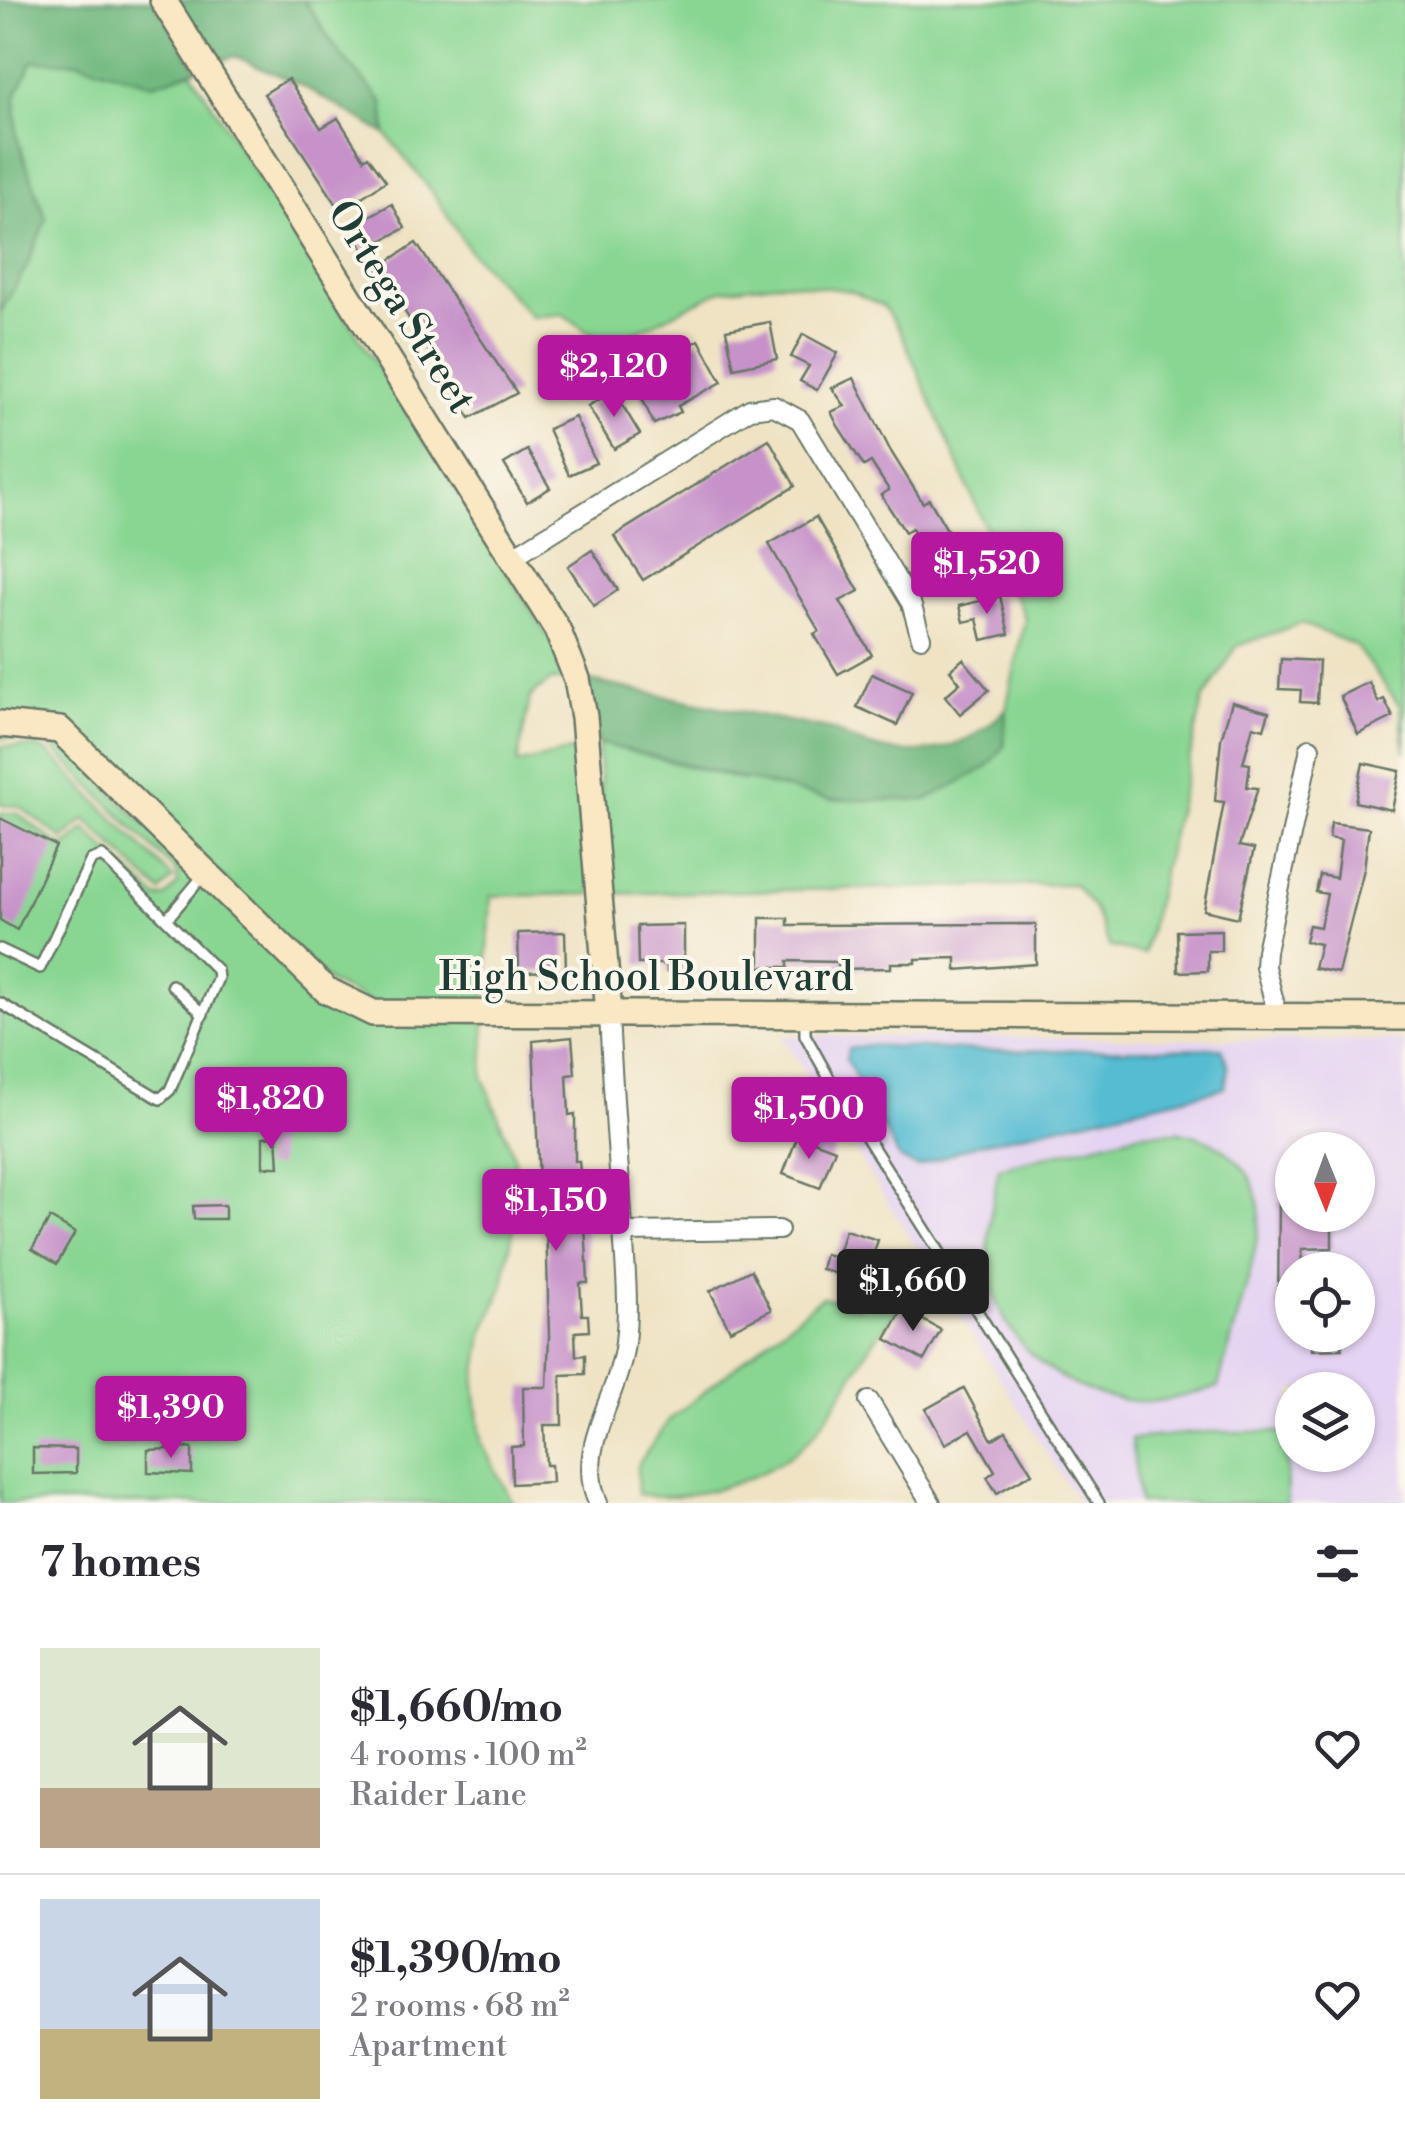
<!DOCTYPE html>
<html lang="en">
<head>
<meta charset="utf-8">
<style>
	:root { --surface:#fff; --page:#f7f7f7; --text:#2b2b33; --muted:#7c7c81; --line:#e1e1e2; --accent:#b5179e }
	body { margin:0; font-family:"Libre Bodoni",serif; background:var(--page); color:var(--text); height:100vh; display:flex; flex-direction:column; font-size:38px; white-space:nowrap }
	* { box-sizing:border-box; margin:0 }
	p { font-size:32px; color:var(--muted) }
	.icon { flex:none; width:55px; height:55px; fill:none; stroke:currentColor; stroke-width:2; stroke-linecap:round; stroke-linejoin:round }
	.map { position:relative; height:1503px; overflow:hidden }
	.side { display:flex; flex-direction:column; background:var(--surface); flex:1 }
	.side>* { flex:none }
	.needle { width:65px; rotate:179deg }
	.tools { position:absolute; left:1275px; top:1132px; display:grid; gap:20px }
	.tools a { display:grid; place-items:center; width:100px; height:100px; border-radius:50%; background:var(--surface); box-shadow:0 2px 8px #0004; font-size:50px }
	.price { position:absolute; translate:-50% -85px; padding:0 22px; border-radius:10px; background:var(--accent); color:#fff; font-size:32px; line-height:65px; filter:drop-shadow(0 2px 5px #0008) }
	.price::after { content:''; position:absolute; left:50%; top:60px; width:30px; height:22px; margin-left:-15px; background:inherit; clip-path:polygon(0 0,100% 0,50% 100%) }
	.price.selected { background:#222; color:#fff }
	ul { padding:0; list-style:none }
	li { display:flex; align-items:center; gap:30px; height:250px; padding:0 40px }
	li+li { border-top:2px solid var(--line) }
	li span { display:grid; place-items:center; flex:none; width:280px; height:200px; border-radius:0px; color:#555 }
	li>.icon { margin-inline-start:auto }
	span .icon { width:120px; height:120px; fill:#fffc; stroke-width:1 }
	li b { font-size:42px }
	h2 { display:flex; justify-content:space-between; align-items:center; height:120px; padding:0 40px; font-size:42px }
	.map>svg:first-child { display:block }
	.built { fill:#e4d3f2; fill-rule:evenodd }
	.green { fill:#89d693; stroke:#548a64; stroke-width:2.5 }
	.forest { fill:#6eb77d; stroke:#467a58; stroke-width:2.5 }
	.water { fill:#54bcd2; stroke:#3a7c83; stroke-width:2.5 }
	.building { fill:#c692c9 }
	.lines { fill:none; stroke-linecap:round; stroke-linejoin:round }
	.lane-casing { stroke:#687766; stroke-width:14 }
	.street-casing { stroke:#687766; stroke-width:22 }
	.secondary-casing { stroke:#687766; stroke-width:30 }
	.lane { stroke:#fff; stroke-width:9 }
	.street { stroke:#fff; stroke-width:18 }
	.secondary { stroke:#fae7c3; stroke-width:25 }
	.labels { text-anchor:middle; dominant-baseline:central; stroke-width:8; stroke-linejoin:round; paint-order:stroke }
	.street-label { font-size:40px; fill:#1f3d34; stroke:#fbf7ec }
</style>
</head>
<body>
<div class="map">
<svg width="1405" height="1503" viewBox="0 0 1405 1503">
	<rect width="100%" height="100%" fill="#fbf7ec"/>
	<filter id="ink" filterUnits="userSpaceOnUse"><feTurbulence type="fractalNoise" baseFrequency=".01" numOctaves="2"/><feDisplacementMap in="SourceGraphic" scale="20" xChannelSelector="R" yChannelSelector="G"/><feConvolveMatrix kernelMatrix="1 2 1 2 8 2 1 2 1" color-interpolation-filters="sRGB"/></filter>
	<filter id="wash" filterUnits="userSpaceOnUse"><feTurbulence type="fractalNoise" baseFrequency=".0048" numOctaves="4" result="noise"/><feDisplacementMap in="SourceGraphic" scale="40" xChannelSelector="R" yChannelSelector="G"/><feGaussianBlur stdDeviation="2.25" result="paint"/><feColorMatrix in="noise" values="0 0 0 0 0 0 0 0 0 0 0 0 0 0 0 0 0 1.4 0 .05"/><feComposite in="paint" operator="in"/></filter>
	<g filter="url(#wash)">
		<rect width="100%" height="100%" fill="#efe3c4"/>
		<path class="built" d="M782,1036L1405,1041V1503H1079ZM1292,1150H1358V1215H1292ZM1292,1270H1358V1335H1292ZM1292,1390H1358V1455H1292Z"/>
		<g class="green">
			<polygon points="304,0 1405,0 1405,752 1400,706 1355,645 1301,623 1237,646 1203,700 1144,954 1110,947 1094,909 1074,884 607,894 598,743 741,780 1004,747 1006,709 1025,619 900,330 883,306 851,291 784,282 722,290 607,346 563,314 532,317 469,250 436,197 386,134 383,102 339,53"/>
			<polygon points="32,60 79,62 153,84 191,71 559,654 569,680 551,680 530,697 517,764 579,749 591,894 491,896 485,1005 375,1004 330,983 85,741 0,715 0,313 46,219 17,138 15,98"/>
			<polygon points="0,733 57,738 322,998 485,1023 483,1077 515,1159 516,1216 502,1289 483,1334 475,1384 481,1442 513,1503 0,1503 0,813 17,813 59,845 67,845 85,829 157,898 166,897 178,884 177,872 51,746 37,739 0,738"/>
			<polygon points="0,746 37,747 49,753 173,878 161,892 85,819 63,839 19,806 0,805"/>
			<path d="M1180,1132C1223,1140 1263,1172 1259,1221C1255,1268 1230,1339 1218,1387C1201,1391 1183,1397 1166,1400C1086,1411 1001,1355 990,1275C985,1239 992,1203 999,1168L1142,1133Z"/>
			<path d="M900,1282L909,1287C901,1308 889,1320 876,1338C854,1369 838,1406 813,1435C775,1478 695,1503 638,1494L637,1466L669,1420L822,1297L857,1307Z"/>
			<polygon points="1207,1432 1282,1432 1286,1440 1287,1503 1139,1503 1132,1439"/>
		</g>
		<g class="forest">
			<polygon points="0,0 153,0 197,69 153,84 79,62 32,61 15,98 17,138 46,219 28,264 0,313"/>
			<polygon points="172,0 304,0 339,53 383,102 386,134 299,84 235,56 212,63"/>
			<path d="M585,680L833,730C893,764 958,760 1006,709L1004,747L987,767L926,800H831L599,743Z"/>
		</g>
		<polygon class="water" points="867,1045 982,1051 1222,1048 1228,1067 1225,1088 974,1145 917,1167 900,1159 846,1059 848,1049"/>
		<g id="blocks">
			<g class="building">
				<polygon points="288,79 321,128 338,118 364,159 368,156 386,181 341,211 264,94"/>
				<polygon points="392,204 405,228 364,250 351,226"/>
				<polygon points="416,243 517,393 470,418 378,268"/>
				<polygon points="770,322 777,359 734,368 726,330"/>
				<polygon points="803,334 838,353 817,390 800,381 809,366 791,357"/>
				<polygon points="699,340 722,382 678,406 681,412 654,424 634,381 677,361 673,354"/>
				<polygon points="854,378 890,450 923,503 929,499 956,545 960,544 974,576 941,590 935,577 941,574 927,542 922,546 912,528 905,532 881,495 889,490 871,462 864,466 838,426 831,412 845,406 832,388"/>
				<polygon points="614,391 640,434 614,449 588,406"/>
				<polygon points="575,417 596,463 569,475 548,429"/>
				<polygon points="769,439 795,486 643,580 614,536"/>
				<polygon points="527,450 550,488 527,502 504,464"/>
				<polygon points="816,517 859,591 840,601 872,655 838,674 814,634 819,631 769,544"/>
				<polygon points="592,550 618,590 594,606 568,566"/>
				<polygon points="1000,596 1009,634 982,640 977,619 963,622 959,606"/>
				<polygon points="963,659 989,690 960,714 945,696 960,683 950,670"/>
				<polygon points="1281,659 1319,661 1317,703 1300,702 1301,690 1279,689"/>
				<polygon points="872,674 912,692 897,725 857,707"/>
				<polygon points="1369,682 1378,702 1384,699 1393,717 1358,734 1340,696"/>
				<polygon points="1232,702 1269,712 1264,729 1253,726 1243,763 1250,764 1247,787 1258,788 1239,846 1254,849 1238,918 1204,910 1224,802 1215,801 1221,739"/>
				<polygon points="1363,763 1400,771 1392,810 1355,802"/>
				<polygon points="0,818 56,846 17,930 0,920"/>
				<polygon points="1331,823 1369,828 1364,869 1338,973 1314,968 1320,944 1305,941 1309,925 1320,927 1327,894 1316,892 1320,875 1336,878 1341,840 1329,838"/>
				<polygon points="760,918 788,918 788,925 1036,924 1036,964 956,970 956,958 916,959 916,963 891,963 891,968 838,969 838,962 788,961 788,967 760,967"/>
				<polygon points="684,925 684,971 667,972 667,964 638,964 637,926"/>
				<polygon points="1221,930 1221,951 1208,951 1208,971 1178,972 1177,931"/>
				<polygon points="565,932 566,971 519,972 518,933"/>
				<polygon points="572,1037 575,1074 567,1075 569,1115 575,1114 575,1161 579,1161 586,1242 588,1283 580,1283 582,1315 588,1315 589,1331 575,1332 576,1356 585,1355 585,1374 561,1375 562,1425 544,1425 546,1465 551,1465 552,1482 512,1484 511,1447 524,1446 523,1387 547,1387 549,1336 545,1181 539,1181 533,1041"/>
				<polygon points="798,1135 835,1149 820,1188 783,1174"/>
				<polygon points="277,1136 279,1167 263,1167 263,1137"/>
				<polygon points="1279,1200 1292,1200 1292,1215 1332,1215 1332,1248 1302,1249 1303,1270 1292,1270 1292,1309 1278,1309"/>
				<polygon points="225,1205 225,1219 194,1219 193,1206"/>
				<polygon points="50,1218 75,1233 57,1264 32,1249"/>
				<polygon points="845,1230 878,1240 873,1255 883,1258 875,1286 821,1269 825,1254 837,1257"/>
				<polygon points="751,1270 771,1310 730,1330 710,1291"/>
				<polygon points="903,1309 941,1330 924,1360 886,1339"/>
				<polygon points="1312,1335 1342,1335 1342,1349 1312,1350"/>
				<polygon points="100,1381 126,1382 124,1425 100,1425"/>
				<polygon points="964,1388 992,1440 1006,1431 1032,1473 997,1493 987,1477 995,1471 971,1430 945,1444 926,1409"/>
				<polygon points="33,1448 76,1449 76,1473 33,1474"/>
				<polygon points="192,1448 192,1474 148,1472 148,1450"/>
			</g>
		</g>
	</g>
	<g filter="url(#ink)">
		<use href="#blocks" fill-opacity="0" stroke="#687766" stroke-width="2.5"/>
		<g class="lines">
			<g class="lane-casing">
				<g id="lane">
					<polyline points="167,919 203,876"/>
					<polyline points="0,949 40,968 91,860 102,856 217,970 218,978 170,1090 160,1099 0,1003"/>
					<polyline points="172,985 203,1014"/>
					<polyline points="805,1018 805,1035 829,1078 1099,1503"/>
				</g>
			</g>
			<g class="street-casing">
				<g id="street">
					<polyline points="514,556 750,409 774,406 800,420 911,603 921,638"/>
					<polyline points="1278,1016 1265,967 1266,951 1310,748"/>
					<polyline points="623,1232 779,1230"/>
					<polyline points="869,1401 931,1503"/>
					<path d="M598,1503C574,1447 619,1399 625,1342C630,1299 624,1255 622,1212C617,1146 612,1080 609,1014"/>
				</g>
			</g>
			<g class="secondary-casing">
				<g id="secondary">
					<polyline points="163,0 557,629 577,679 584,717 609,1014"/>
					<polyline points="0,724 60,730 326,990 373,1013 1405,1017"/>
				</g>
			</g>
			<use href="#lane" class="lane"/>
			<use href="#street" class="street"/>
			<use href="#secondary" class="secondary"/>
		</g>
	</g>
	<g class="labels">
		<g class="street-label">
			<text transform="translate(401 307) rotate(58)">Ortega Street</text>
			<text x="646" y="978">High School Boulevard</text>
		</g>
	</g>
</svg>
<div class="tools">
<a><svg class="needle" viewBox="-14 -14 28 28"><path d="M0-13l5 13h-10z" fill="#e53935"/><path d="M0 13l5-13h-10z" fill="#7c7c81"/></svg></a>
<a><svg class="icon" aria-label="locate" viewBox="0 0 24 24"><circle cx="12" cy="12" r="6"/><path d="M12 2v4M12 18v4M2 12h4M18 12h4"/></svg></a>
<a><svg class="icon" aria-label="layers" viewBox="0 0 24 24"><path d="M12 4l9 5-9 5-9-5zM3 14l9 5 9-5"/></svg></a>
</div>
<b class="price" style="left:614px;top:420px">$2,120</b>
<b class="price" style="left:987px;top:617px">$1,520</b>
<b class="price" style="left:271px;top:1152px">$1,820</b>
<b class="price" style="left:809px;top:1162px">$1,500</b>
<b class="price" style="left:556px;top:1254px">$1,150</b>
<b class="price selected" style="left:913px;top:1334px">$1,660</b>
<b class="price" style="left:171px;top:1461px">$1,390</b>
</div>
<section class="side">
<h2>7 homes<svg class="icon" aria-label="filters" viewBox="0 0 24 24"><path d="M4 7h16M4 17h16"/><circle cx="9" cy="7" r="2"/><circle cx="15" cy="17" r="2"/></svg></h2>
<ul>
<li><span style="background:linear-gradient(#dfe7d0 70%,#b9a48a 0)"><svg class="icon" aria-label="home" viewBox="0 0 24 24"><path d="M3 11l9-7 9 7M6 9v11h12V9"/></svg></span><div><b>$1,660/mo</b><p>4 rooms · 100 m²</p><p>Raider Lane</p></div><svg class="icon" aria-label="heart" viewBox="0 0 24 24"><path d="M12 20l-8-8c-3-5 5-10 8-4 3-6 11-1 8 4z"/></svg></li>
<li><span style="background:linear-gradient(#c9d6e8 65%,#c2b280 0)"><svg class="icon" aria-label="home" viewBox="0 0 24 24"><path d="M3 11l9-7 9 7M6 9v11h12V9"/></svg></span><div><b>$1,390/mo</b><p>2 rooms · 68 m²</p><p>Apartment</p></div><svg class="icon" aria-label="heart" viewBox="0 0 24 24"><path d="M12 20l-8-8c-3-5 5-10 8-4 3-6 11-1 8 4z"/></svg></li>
</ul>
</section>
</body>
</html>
